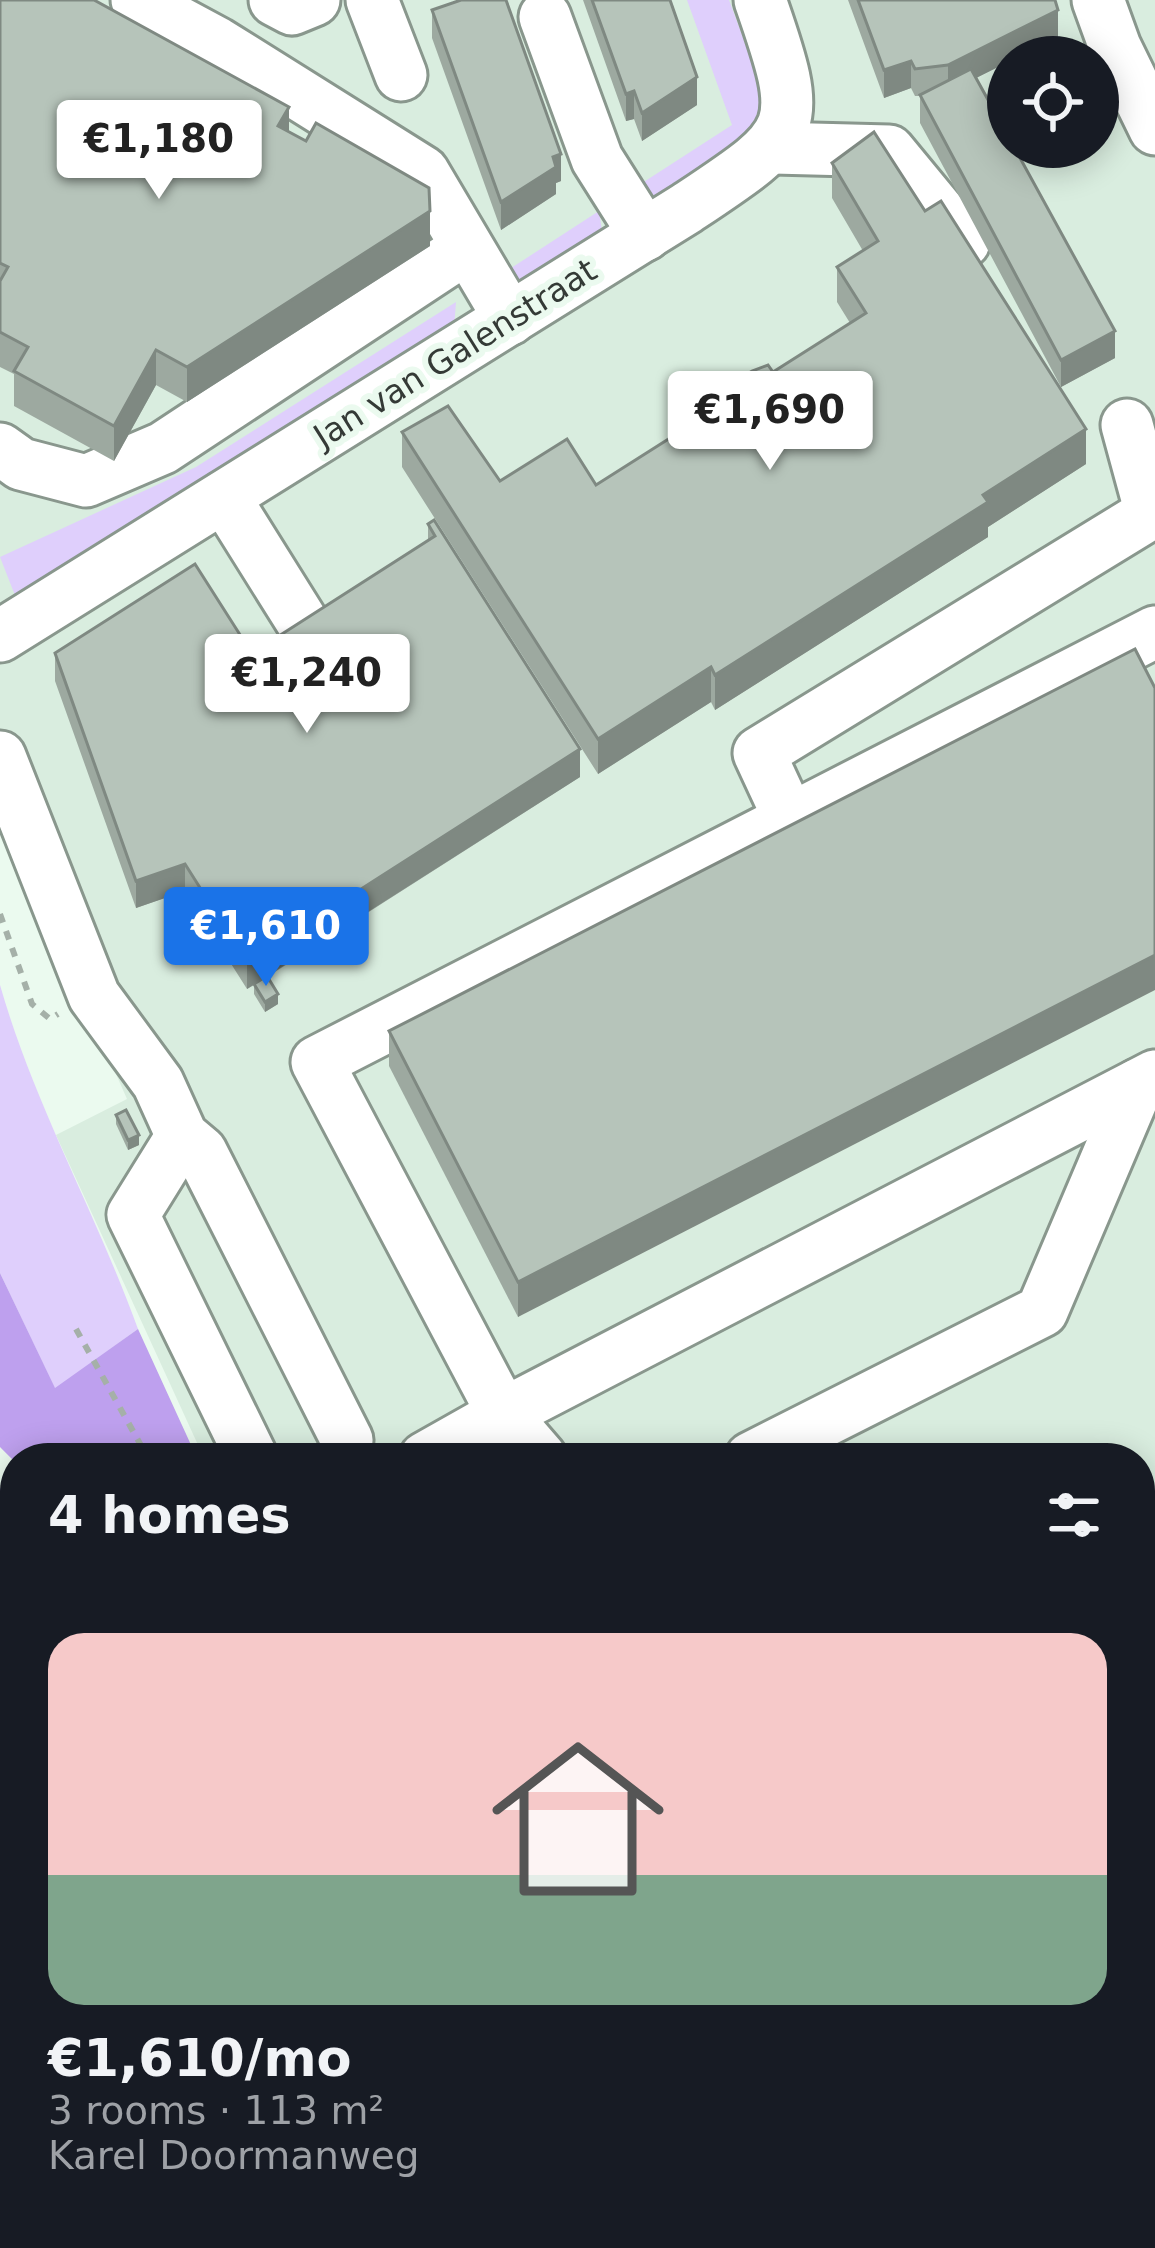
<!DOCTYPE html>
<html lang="en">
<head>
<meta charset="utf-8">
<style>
	:root { --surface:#171b24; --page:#20242c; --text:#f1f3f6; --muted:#9ea1a6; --line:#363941; --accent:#1a73e8 }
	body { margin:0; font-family:"DejaVu Sans",sans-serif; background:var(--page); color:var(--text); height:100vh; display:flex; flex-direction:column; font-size:45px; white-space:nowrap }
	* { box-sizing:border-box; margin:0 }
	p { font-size:39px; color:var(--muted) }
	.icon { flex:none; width:66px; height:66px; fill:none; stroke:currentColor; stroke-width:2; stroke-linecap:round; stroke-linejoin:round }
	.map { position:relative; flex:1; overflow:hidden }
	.panel { position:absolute; left:0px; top:1443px; width:1155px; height:807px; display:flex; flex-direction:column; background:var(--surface); border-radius:48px 48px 0 0; box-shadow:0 6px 30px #0003 }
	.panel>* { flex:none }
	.tools { position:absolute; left:987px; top:36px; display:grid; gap:24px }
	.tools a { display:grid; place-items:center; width:132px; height:132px; border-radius:50%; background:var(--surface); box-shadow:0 6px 30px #0003; font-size:60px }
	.price { position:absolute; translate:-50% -102px; padding:0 27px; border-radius:12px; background:#fff; color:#222; font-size:39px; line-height:78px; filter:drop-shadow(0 3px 6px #0008) }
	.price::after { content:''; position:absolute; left:50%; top:72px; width:36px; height:27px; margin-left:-18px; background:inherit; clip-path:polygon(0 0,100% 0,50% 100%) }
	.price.active { background:var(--accent); color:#fff }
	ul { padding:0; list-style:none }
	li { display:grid; align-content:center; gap:24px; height:636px; padding:0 48px }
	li+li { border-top:3px solid var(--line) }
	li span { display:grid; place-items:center; height:372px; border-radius:36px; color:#555 }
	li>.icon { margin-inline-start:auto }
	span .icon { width:216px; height:216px; fill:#fffc; stroke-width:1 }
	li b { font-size:51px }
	h2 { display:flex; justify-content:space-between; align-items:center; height:144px; padding:0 48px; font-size:51px }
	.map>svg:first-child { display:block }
	.built { fill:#d9eddf; fill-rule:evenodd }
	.green { fill:#dfcffc }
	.water { fill:#bea0ee }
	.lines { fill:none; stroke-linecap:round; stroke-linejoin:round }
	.highway-tunnel { stroke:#c6d4ca; stroke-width:66; stroke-dasharray:66 33; stroke-linecap:butt }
	.minor-casing { stroke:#89978d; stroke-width:57 }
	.path { stroke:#a5b0a8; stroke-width:6; stroke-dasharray:9 9; stroke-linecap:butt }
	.minor { stroke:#fff; stroke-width:51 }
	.wall { fill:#9da9a0 }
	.shaded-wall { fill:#7f8982 }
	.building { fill:#b6c4ba; stroke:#7f8982; stroke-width:3 }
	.labels { text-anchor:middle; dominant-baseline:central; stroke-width:12; stroke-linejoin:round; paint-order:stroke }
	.street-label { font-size:33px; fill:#343a36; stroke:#ebfaef }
</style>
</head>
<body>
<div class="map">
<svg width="1155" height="2248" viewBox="0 0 1155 2248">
	<rect width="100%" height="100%" fill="#ebfaef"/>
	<path class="built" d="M0,0H1155V1593L1140,1601V1458H204L56,1135L127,1099L0,811ZM1008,57H1098V147H1008Z"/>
	<g class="green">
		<polygon points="687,0 729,0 764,94 756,131 664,196 646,196 636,187 732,125"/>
		<polygon points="599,211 602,231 594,241 518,286 502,274"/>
		<polygon points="456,302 454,329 18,603 0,557 196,467"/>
		<path d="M0,985C34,1104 96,1213 138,1329L55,1389L0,1273Z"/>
	</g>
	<g class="water">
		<polygon points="0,1273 55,1388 138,1329 197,1458 15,1462 0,1447"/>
		<polygon points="15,1472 15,2235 1140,2235 1140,1603 1155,1595 1155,2248 0,2248 0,1489"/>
	</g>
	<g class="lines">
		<g class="highway-tunnel">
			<polyline points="0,1817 15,1830"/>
			<polyline points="0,1940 15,1953"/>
			<polyline points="363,2235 380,2248"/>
			<polyline points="521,2235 538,2248"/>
		</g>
		<g class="minor-casing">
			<g id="minor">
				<polyline points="137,0 217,43 423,172 510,319"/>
				<polyline points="275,0 292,9 314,0"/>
				<polyline points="372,0 401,75"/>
				<polyline points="1098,0 1115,47 1155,129"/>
				<polyline points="545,17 597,159 645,235"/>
				<polyline points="774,148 889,151 964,242"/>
				<polyline points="0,449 21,464 86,481 163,448 465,249"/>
				<polyline points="224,497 306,628"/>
				<polyline points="1155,632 317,1062 503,1414 1155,1076"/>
				<path d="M0,636L687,208C800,133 806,131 760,0"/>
				<polyline points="0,757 94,996 158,1083 182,1136 201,1152 347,1440 342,1458"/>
				<polyline points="790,820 759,753 1151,513 1127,425"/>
				<polyline points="182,1136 133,1215 252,1458"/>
				<polyline points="425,1458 503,1414 541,1458"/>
				<polyline points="751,1458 1042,1311 1138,1085"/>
				<polyline points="1140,1530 1155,1522"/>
			</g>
		</g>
		<g class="path">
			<polyline points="0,914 32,1004 50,1019 58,1014"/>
			<polyline points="76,1329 148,1458"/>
		</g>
		<use href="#minor" class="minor"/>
	</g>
	<g class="wall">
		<polygon points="0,0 289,132 430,246 187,402 156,385 114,461 14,406 14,374 0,367"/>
		<polygon points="583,0 670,0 697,105 642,141 634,119 626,121"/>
		<polygon points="848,0 1055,0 1058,37 1018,57 1008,57 1008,62 976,78 1115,358 1061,387 920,123 920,96 915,96 911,88 884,98"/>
		<polygon points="432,10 561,181 556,183 556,194 501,230 432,38"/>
		<polygon points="832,163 1086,464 988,527 988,537 715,710 711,702 598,774 402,467 402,432 500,481 596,485 682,430 682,415 773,372 850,323 837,302 837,267 863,251 832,198"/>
		<polygon points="428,524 580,777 267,977 278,1004 265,1012 254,994 254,985 247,989 185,891 136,908 55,681 55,653 244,641 257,650 428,541"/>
		<polygon points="1135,649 518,1317 389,1066 389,1031"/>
		<polygon points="116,1115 139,1145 128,1150 116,1124"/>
	</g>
	<g class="shaded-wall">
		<polygon points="1058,10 1058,37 1018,57 1008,57 1008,62 948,92 948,65"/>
		<polygon points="911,61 911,88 884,98 884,70"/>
		<polygon points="697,77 697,105 642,141 642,113"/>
		<polygon points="634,91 634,119 626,121 626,94"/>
		<polygon points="289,107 289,142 278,126"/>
		<polygon points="561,154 561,181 556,183 556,194 501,230 501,202 553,157"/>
		<polygon points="430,211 430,246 187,402 187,367"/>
		<polygon points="1115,331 1115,358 1061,387 1061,360"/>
		<polygon points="156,350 156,385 114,461 114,426"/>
		<polygon points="1086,429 1086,464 988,527 988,537 715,710 715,675 983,495"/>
		<polygon points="711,667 711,702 598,774 598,739"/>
		<polygon points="580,749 580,777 247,989 247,962"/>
		<polygon points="185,864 185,891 136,908 136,881"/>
		<polygon points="1155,955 1155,990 518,1317 518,1282"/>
		<polygon points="278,994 278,1004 265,1012 265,1002"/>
		<polygon points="139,1135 139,1145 128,1150 128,1140"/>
	</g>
	<g class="building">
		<polygon points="0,0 94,0 289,107 278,126 306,141 316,123 429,188 430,211 187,367 156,350 114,426 14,371 28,347 0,332 0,281 8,267 0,263"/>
		<polygon points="461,0 506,0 561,154 553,157 556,167 501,202 432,10"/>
		<polygon points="592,0 670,0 697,77 642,113 634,91 626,94"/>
		<polygon points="858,0 1055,0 1058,10 948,65 915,69 911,61 884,70"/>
		<polygon points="971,69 1008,136 1008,147 1014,147 1115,331 1061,360 920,95"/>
		<polygon points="874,132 925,211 941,201 1086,429 983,495 988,502 715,675 711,667 598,739 402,432 448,406 500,481 567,439 596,485 689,426 682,415 752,371 768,365 773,372 866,313 837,267 878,241 832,163"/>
		<polygon points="434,520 580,749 247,962 185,864 136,881 55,653 195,564 244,641 249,638 257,650 435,536 428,524"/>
		<polygon points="1135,649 1155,688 1155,955 518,1282 389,1031"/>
		<polygon points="267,976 278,994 265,1002 254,984"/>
		<polygon points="126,1110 139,1135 128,1140 116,1115"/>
	</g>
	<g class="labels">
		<g class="street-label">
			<text transform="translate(455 353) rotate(-32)">Jan van Galenstraat</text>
		</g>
	</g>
</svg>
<div class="tools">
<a><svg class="icon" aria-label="locate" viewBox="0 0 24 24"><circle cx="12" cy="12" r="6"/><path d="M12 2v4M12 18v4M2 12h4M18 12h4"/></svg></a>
</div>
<b class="price" style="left:159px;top:202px">€1,180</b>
<b class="price" style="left:770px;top:473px">€1,690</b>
<b class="price" style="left:307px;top:736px">€1,240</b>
<b class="price active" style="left:266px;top:989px">€1,610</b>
<section class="panel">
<h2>4 homes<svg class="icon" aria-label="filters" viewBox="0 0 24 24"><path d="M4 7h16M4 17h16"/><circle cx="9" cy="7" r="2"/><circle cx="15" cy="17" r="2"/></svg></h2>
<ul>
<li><span style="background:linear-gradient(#f6c9c9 65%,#7fa58c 0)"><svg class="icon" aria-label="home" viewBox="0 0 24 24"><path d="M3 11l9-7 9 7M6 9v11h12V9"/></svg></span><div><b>€1,610/mo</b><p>3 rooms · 113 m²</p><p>Karel Doormanweg</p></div></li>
</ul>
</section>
</div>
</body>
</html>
